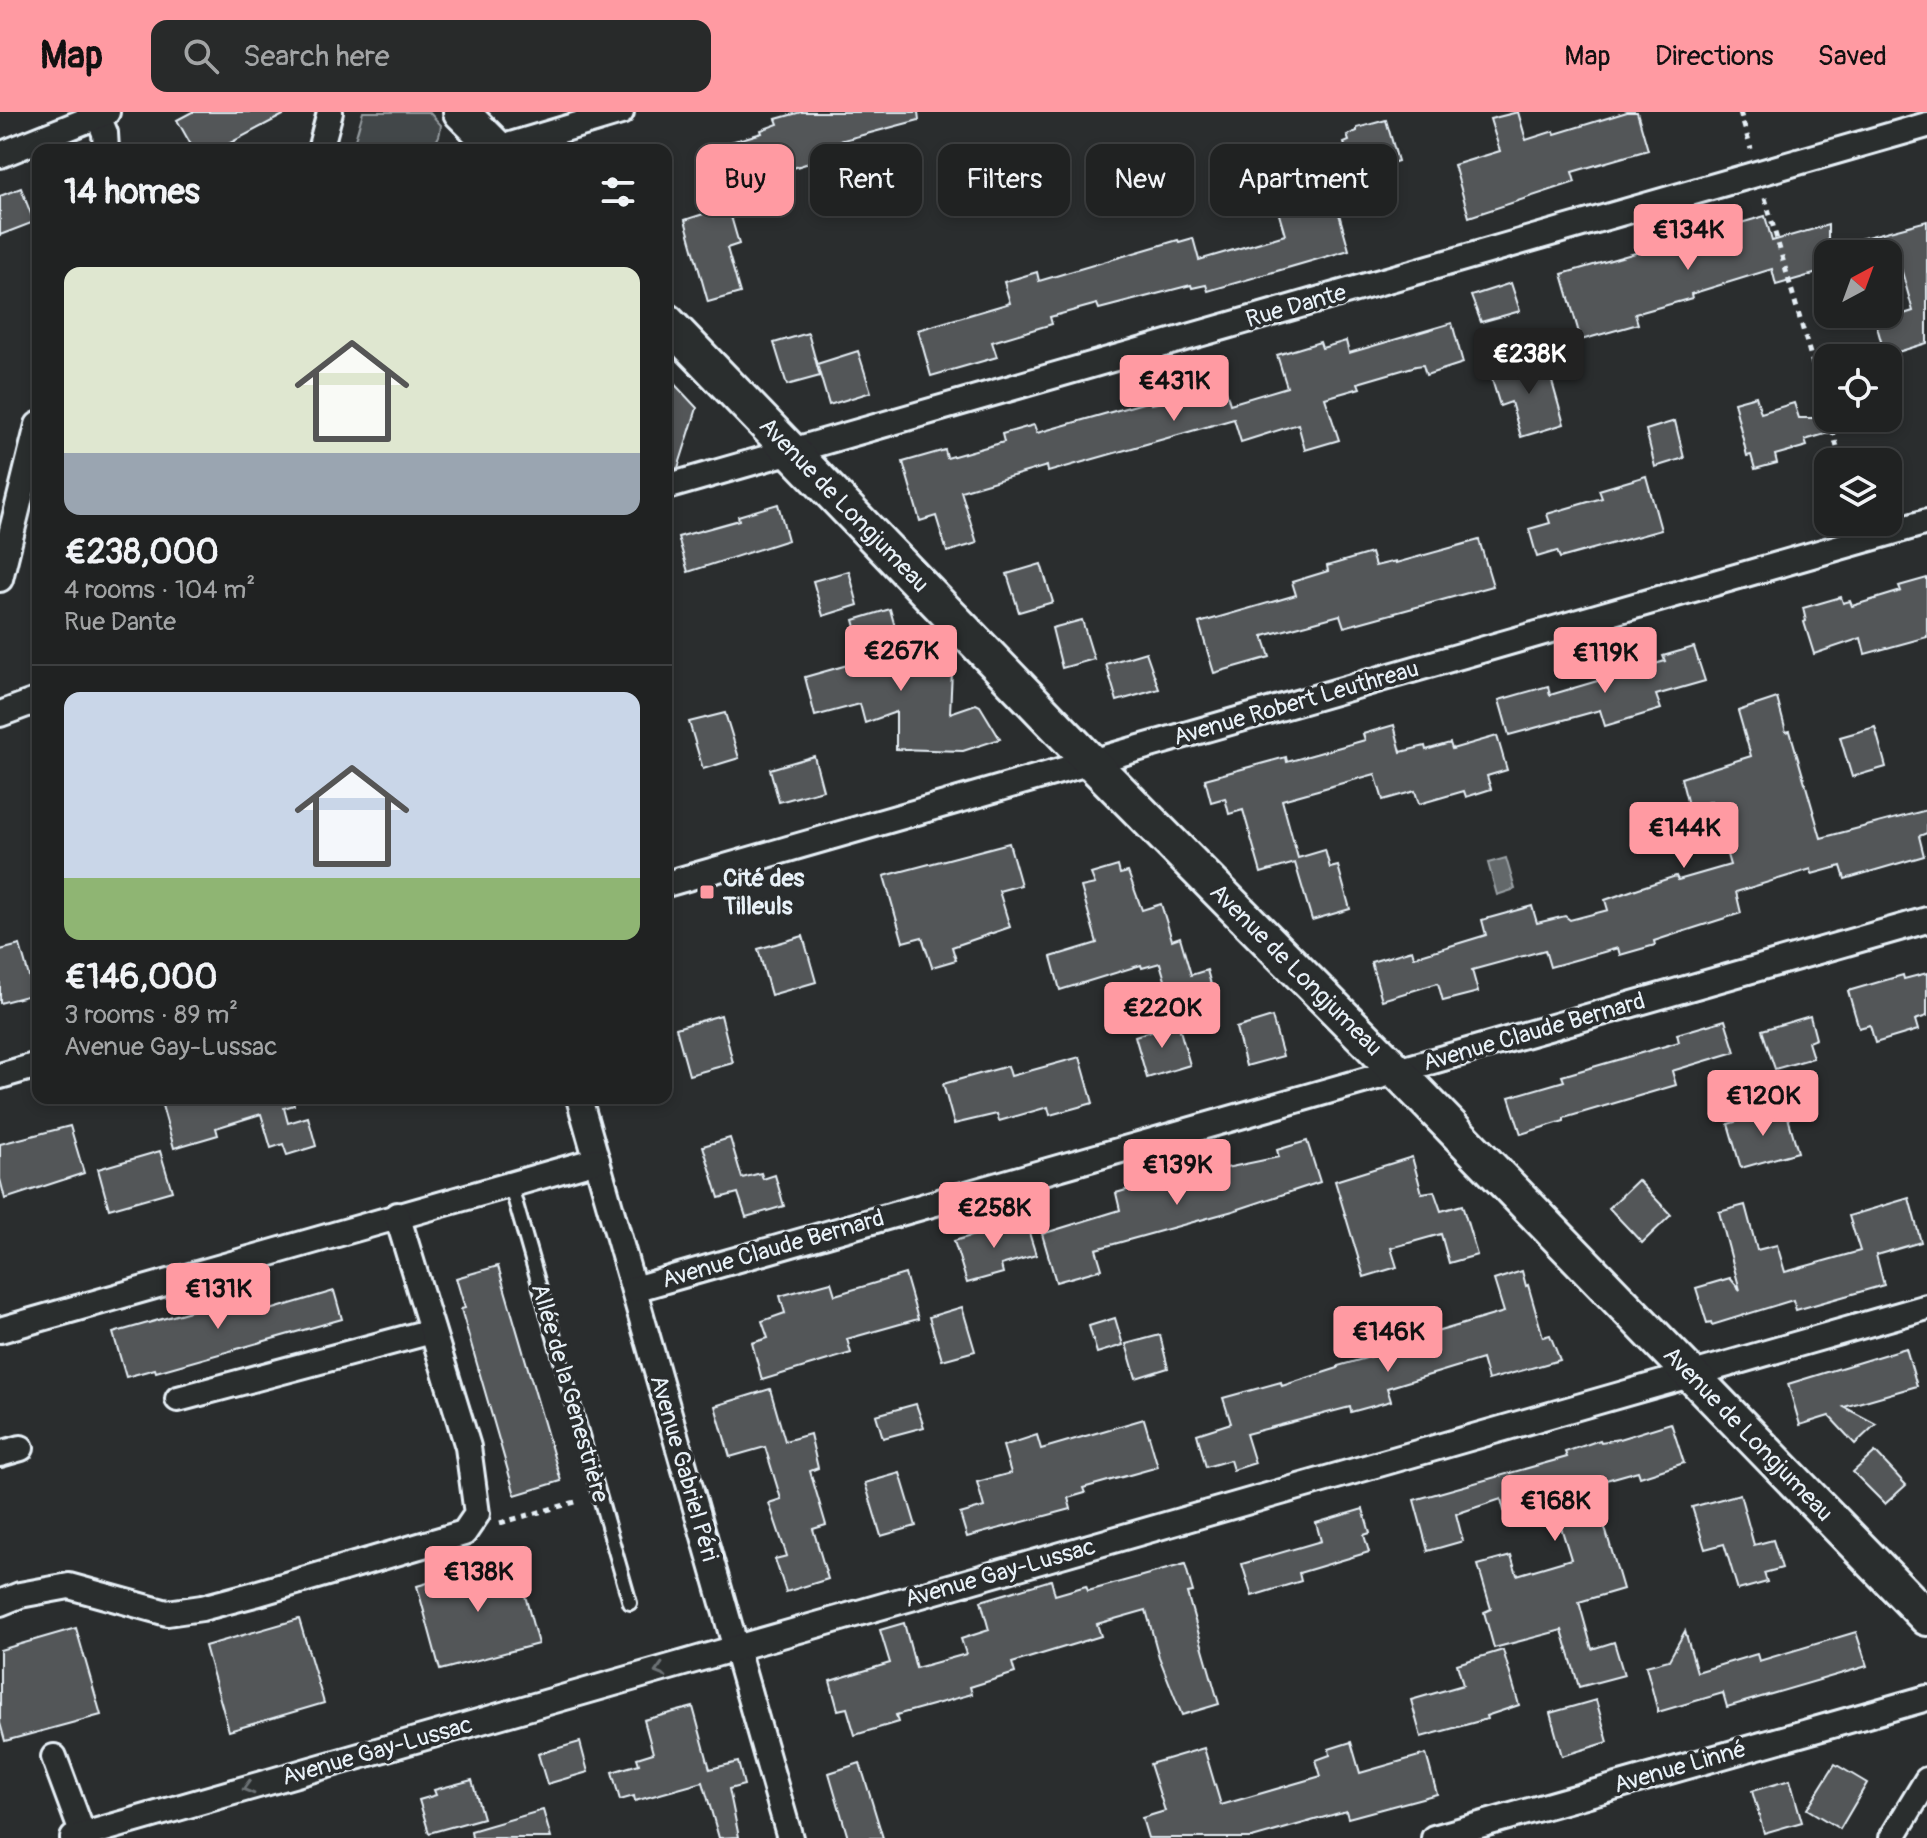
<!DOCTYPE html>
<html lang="en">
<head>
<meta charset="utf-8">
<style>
	:root { --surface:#202222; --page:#282a2a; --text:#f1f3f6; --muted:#a2a4a5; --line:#3d3f40; --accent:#ff9aa2 }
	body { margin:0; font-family:Pangolin,sans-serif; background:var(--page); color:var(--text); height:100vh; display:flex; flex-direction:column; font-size:30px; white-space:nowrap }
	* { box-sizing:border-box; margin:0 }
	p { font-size:26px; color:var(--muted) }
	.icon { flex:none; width:44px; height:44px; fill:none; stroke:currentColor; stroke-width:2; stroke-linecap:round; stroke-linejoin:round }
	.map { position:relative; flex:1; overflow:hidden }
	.sheet { position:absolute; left:32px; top:32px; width:640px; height:960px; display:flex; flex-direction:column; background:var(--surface); border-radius:16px; box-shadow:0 4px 12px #0003,0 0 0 2px var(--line) }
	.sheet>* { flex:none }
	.guide { position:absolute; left:696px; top:32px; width:760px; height:72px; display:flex; gap:16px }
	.needle { width:52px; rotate:41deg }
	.buttons { position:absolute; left:1814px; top:128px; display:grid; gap:16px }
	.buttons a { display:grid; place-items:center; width:88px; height:88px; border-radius:16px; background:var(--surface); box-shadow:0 4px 12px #0003,0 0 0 2px var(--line); font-size:40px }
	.price { position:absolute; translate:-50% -68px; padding:0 18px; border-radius:8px; background:var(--accent); color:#111; font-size:26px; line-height:52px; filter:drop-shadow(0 2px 4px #0008) }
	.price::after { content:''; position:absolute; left:50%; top:48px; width:24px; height:18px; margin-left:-12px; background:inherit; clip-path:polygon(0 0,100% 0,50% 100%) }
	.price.selected { background:#222; color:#fff }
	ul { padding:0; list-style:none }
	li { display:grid; align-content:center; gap:16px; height:424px; padding:0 32px }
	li+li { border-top:2px solid var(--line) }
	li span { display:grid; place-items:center; height:248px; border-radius:16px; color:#555 }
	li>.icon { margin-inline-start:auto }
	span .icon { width:144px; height:144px; fill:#fffc; stroke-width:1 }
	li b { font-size:34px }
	h2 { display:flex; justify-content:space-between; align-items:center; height:96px; padding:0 32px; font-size:34px }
	.tag { padding:0 28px; border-radius:16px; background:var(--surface); box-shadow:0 4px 12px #0003,0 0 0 2px var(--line); font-size:28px; line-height:72px }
	.tag.selected { background:var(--accent); color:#111 }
	header { display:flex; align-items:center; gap:48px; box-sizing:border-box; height:112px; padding:0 40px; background:var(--accent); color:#111 }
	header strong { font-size:38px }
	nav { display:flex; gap:44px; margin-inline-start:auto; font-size:28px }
	.search { width:560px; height:72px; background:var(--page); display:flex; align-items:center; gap:20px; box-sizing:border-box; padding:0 28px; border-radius:16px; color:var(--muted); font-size:30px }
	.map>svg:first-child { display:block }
	.green { fill:#424648; stroke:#959ca0; stroke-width:2 }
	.water { fill:#63686b; stroke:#989fa3; stroke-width:2 }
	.building { fill:#535759; stroke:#e8f1f8; stroke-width:2 }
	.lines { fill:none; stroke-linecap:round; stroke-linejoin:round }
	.lane-casing { stroke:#e8f1f8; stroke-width:18 }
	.street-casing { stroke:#e8f1f8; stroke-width:30 }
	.secondary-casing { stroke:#e8f1f8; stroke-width:40 }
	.path { stroke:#e8f1f8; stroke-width:5; stroke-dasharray:6 6; stroke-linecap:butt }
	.lane { stroke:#2a2d2e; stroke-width:12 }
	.street { stroke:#2a2d2e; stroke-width:24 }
	.secondary { stroke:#2a2d2e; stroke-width:34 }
	.oneway { stroke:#6c7275 }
	.poi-dot { fill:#ff9aa2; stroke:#2a2d2e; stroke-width:3 }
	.labels { text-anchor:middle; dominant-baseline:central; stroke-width:7; stroke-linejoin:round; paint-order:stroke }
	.street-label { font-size:24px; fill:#e8f1f8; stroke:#2a2d2e }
	.poi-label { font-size:24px; font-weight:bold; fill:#e8f1f8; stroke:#2a2d2e; text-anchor:start }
</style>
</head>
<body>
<header>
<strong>Map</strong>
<div class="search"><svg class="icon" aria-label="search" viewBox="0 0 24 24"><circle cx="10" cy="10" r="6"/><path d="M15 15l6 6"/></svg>Search here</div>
<nav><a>Map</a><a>Directions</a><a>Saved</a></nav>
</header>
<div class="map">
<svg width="1927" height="1726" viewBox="0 0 1927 1726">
	<rect width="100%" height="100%" fill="#2a2d2e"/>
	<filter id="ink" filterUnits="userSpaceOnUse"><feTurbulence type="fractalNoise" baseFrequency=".0125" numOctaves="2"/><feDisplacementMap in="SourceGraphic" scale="16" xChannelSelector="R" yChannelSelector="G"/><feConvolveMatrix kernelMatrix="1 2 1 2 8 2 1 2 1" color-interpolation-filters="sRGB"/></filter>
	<g filter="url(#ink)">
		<path class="green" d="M363,0H429L441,13C440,20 440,26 434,31C421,43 371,38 352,38Z"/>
		<polygon class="water" points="1506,746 1515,777 1497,783 1488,751"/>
		<g class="building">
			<polygon points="192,0 289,0 217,38 194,38 177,8"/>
			<polygon points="801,0 918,0 919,8 840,29 844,40 774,62 773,59 721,74 710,36 762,21 761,18 778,12 776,7"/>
			<polygon points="1518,0 1526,28 1554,19 1555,22 1627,0 1637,0 1648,38 1572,60 1575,70 1469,105 1454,53 1500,39 1490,7"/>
			<polygon points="1386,8 1398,49 1354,62 1344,31 1349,29 1347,23 1357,19 1357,16"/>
			<polygon points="1331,73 1349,138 1208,179 1206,173 1192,176 1191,173 1099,197 1097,192 1050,205 1052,212 992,230 997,245 931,264 918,218 1010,191 1004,170 1037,160 1039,169 1178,128 1179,130 1193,126 1199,148 1285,123 1276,92"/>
			<polygon points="21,76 34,110 0,123 0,84"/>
			<polygon points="728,94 739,132 727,136 740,181 708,190 685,108"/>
			<polygon points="1765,104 1772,129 1828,113 1828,158 1776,173 1772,157 1691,182 1692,186 1635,202 1638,212 1581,228 1562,162"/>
			<polygon points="1927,109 1927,231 1885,244 1876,211 1913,199 1897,142 1834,142 1833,134"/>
			<polygon points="1511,171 1520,199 1481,210 1471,184"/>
			<polygon points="1452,211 1463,251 1426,263 1423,253 1416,254 1358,271 1360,276 1325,286 1339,328 1305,338 1298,312 1241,330 1234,307 1048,360 1047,354 961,379 977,431 947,440 936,404 920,409 903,350 945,338 947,346 1004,330 1002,322 1034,313 1037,321 1150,289 1151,292 1168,289 1224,272 1230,292 1287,275 1277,243 1320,230 1322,236 1346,229 1349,241"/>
			<polygon points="808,221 820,264 787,273 774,231"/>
			<polygon points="858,239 871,280 829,293 817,252"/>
			<polygon points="1545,245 1564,312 1521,325 1511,290 1500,294 1490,261"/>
			<polygon points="666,263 697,296 678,356 666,359"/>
			<polygon points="1756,284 1761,301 1794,291 1799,306 1857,306 1858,312 1805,328 1807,334 1775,343 1777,351 1755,357 1751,343 1747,344 1734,290"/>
			<polygon points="1675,309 1684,346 1655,355 1646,318"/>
			<polygon points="1646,364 1661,418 1560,446 1557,439 1537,445 1529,417 1550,411 1547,402 1602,386 1599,378"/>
			<polygon points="778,392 788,428 688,460 678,425 739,408 738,404"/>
			<polygon points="1479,428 1493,474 1344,515 1340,503 1263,524 1270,545 1214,561 1199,511 1296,483 1292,470 1328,459 1327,454 1371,441 1375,454 1396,449 1396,451"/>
			<polygon points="1041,452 1053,490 1019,500 1007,462"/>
			<polygon points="849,459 858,493 823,504 813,469"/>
			<polygon points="1927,466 1927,525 1865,542 1861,526 1814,542 1804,510 1806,509 1803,496 1841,485 1843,491 1850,489 1852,494 1901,479 1899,474"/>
			<polygon points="890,497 900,533 899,553 953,538 950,601 976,592 980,594 1000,627 963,639 896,637 896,600 865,611 860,592 815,604 805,565 865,548 854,508"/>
			<polygon points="1082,508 1094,547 1062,556 1052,516"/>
			<polygon points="1694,535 1705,569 1656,583 1661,597 1605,614 1600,598 1509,623 1499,588 1548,574 1550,583 1665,549 1663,544"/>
			<polygon points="1146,540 1159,577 1117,589 1106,552"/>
			<polygon points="1777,586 1786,620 1790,619 1821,726 1927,698 1927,721 1919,724 1924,744 1845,767 1841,754 1812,762 1811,757 1736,780 1741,801 1691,817 1654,829 1655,833 1620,843 1618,836 1550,855 1545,838 1472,858 1478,880 1443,889 1438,871 1382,888 1371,850 1412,838 1414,845 1486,823 1482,808 1532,794 1537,811 1565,804 1570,808 1608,798 1605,788 1639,776 1676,764 1678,768 1730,753 1711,689 1689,697 1681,666 1751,644 1738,599"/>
			<polygon points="725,601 739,646 703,657 689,610"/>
			<polygon points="1394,613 1401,640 1425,634 1426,638 1450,631 1452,637 1497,624 1507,658 1487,664 1491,677 1466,685 1464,679 1419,692 1415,679 1383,688 1375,662 1282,688 1298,746 1325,738 1330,756 1338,754 1350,797 1312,808 1295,751 1261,761 1243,698 1229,702 1225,686 1211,690 1205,667 1286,645 1287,650 1365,628 1363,622"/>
			<polygon points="1875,615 1886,655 1852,665 1840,625"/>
			<polygon points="814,644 823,678 779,690 770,657"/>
			<polygon points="1009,731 1021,773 999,779 1010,815 952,835 956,848 932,855 922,825 903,830 884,764"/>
			<polygon points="1118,754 1120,762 1128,760 1142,798 1161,792 1172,828 1180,825 1191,863 1207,858 1215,887 1174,899 1160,851 1142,856 1141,853 1060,878 1051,845 1097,831 1081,775 1095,772 1091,762"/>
			<polygon points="803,824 816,870 771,883 758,837"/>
			<polygon points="20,833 34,882 0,891 0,838"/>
			<polygon points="1927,861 1927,904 1915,908 1918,918 1875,931 1870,913 1859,916 1848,879 1903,863 1904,867"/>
			<polygon points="721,903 733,951 689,963 676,916"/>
			<polygon points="1810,904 1816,927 1808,930 1813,946 1775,957 1762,918"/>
			<polygon points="1272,905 1283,944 1246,954 1236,916"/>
			<polygon points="1725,908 1735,940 1672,959 1676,973 1564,1006 1564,1009 1521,1022 1509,985 1564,969 1562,964 1679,930 1677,922"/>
			<polygon points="1178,911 1190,953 1147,966 1135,924"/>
			<polygon points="1080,945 1093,991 1050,1003 1048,995 999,1009 997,1002 954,1012 943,972 1008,954 1011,964"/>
			<polygon points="174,986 293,986 294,993 284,996 288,1011 308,1005 316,1034 287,1043 283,1032 271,1036 261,1002 216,1016 218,1023 174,1036 161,990"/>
			<polygon points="1785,995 1798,1040 1741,1056 1728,1012"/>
			<polygon points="70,1014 84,1061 5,1087 0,1067 0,1032"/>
			<polygon points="730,1026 742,1066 761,1061 763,1067 775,1063 784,1094 746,1105 738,1081 719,1086 703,1034"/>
			<polygon points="1307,1029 1320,1070 1233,1099 1096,1137 1102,1157 1056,1170 1042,1122 1120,1098 1116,1081 1174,1064 1177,1075 1222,1061 1221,1057 1279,1045 1277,1038"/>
			<polygon points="160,1039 172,1079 109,1097 98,1057"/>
			<polygon points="1412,1045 1422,1081 1434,1079 1441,1099 1462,1093 1477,1143 1449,1151 1441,1122 1391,1136 1397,1155 1364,1165 1335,1069"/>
			<polygon points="1638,1068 1671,1103 1642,1131 1609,1096"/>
			<polygon points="1909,1086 1921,1130 1876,1143 1884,1173 1796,1198 1793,1188 1712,1213 1711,1210 1707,1211 1696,1176 1730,1166 1740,1178 1719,1100 1745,1093 1757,1138 1777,1133 1785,1160 1860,1139 1849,1104"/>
			<polygon points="1025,1108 1036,1143 1001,1153 1003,1161 967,1171 954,1129"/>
			<polygon points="498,1154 561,1369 515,1383 461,1197 465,1196 456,1166"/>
			<polygon points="1522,1159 1526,1174 1528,1173 1543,1225 1550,1223 1560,1248 1488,1268 1482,1247 1387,1276 1391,1289 1351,1300 1350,1295 1246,1322 1255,1351 1233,1358 1230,1348 1206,1355 1197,1322 1231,1311 1223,1286 1281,1270 1282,1274 1338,1256 1338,1254 1401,1236 1399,1231 1504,1200 1494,1168"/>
			<polygon points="905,1162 918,1207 847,1227 851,1241 762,1268 752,1231 768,1226 762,1209 785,1201 780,1184 831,1170 835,1183"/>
			<polygon points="264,1178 270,1198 334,1179 342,1207 156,1260 155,1257 126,1265 113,1221"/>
			<polygon points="962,1195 975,1239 942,1248 929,1205"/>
			<polygon points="1115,1206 1123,1233 1097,1241 1089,1214"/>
			<polygon points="1160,1223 1168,1256 1136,1266 1126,1232"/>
			<polygon points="1906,1236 1917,1274 1844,1295 1876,1312 1855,1332 1829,1304 1800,1313 1788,1272"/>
			<polygon points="770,1277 785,1329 810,1322 818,1356 810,1359 826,1413 813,1417 828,1467 786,1480 775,1447 787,1444 769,1391 781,1387 765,1335 730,1345 715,1294"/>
			<polygon points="916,1292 924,1315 883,1326 876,1303"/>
			<polygon points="1144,1307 1158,1355 1083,1376 1085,1381 1068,1386 1071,1397 967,1425 960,1402 984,1395 977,1370 1011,1361 1003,1334 1037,1323 1041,1337"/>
			<polygon points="1671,1311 1684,1351 1640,1365 1638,1359 1592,1372 1623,1477 1579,1490 1592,1537 1614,1530 1624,1563 1579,1575 1562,1518 1494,1536 1484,1500 1491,1497 1478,1453 1511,1444 1517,1463 1571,1447 1554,1393 1506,1406 1501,1387 1456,1402 1463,1429 1428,1439 1414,1388 1567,1345 1565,1340 1600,1328 1601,1330 1619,1327"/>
			<polygon points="1875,1340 1906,1373 1885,1392 1853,1360"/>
			<polygon points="900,1361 916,1414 881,1424 865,1371"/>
			<polygon points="1740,1382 1754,1433 1773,1428 1782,1456 1764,1461 1767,1470 1738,1478 1724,1432 1705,1437 1692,1395"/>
			<polygon points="1363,1397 1370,1421 1364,1423 1369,1440 1299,1461 1301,1469 1252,1484 1242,1452 1321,1429 1316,1411"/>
			<polygon points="515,1446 538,1532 440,1558 417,1474"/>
			<polygon points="1185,1452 1193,1480 1187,1481 1219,1592 1182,1603 1159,1545 1146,1498 1097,1512 1101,1524 1012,1551 1015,1561 970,1575 972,1582 896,1603 898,1610 855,1623 847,1596 838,1598 830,1569 890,1551 880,1518 904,1511 916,1556 966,1542 961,1527 989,1518 981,1489 1051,1468 1055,1483 1086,1474 1088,1479"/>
			<polygon points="299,1507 324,1591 229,1619 205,1534"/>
			<polygon points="76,1516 101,1603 5,1629 0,1611 0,1538"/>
			<polygon points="1685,1519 1697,1560 1757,1542 1759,1549 1856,1520 1867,1554 1727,1595 1723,1581 1658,1600 1646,1554 1669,1548"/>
			<polygon points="1503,1538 1519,1593 1486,1604 1487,1607 1421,1625 1411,1588 1463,1573 1457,1552"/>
			<polygon points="1596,1588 1608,1630 1562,1644 1550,1601"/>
			<polygon points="693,1595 710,1657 738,1650 744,1673 729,1677 739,1725 719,1726 703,1670 635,1689 634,1684 620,1688 612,1660 639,1652 637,1646 653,1641 644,1608"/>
			<polygon points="580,1630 588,1660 547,1672 538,1642"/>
			<polygon points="1351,1630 1360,1661 1426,1642 1437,1682 1348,1706 1346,1699 1252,1726 1148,1726 1142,1706 1165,1699 1150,1652 1204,1636 1221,1693 1321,1664 1316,1648 1330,1643 1329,1637"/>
			<polygon points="860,1651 883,1726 848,1726 829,1661"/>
			<polygon points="1835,1652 1867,1671 1840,1717 1807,1697"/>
			<polygon points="472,1668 483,1706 429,1721 419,1688 436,1683 434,1678"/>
			<polygon points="1790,1668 1802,1710 1764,1721 1752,1679"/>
			<polygon points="543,1698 551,1726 472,1726 471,1719"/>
		</g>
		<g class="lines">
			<g class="lane-casing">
				<polyline id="lane" points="510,1071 630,1491"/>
			</g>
			<g class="street-casing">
				<g id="street">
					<polyline points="98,4 105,21 106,38"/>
					<polyline points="320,38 330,0"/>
					<polyline points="494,38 621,0"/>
					<polyline points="0,43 107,0"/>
					<polyline points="666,375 1927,13"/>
					<polyline points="0,467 38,313"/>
					<polyline points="0,602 38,588"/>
					<polyline points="666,772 1927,410"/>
					<polyline points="0,964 38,953"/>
					<polyline points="579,986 790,1726"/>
					<polyline points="634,1177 1927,808"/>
					<polyline points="0,1218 597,1048"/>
					<polyline points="178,1287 432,1219"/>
					<polyline points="0,1342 21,1336"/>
					<polyline points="0,1491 20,1483 69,1474 167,1501 202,1496 255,1482 464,1421 477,1402 468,1335 397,1103"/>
					<polyline points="54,1645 83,1723"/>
					<polyline points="73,1726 1927,1195"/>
					<polyline points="1434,1726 1927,1586"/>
					<polyline points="1892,1726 1927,1668"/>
				</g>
			</g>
			<g class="secondary-casing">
				<g id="secondary">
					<polyline points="461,0 499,38"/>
					<polyline points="666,209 1091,650 1397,959 1927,1506"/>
				</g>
			</g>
			<g class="path">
				<polyline points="1740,0 1751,37"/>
				<polyline points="1765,86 1828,304"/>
				<polyline points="1829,306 1841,350"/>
				<polyline points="500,1411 579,1389"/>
			</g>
			<use href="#lane" class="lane"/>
			<use href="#street" class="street"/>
			<use href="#secondary" class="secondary"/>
		</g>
		<defs><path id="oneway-chevron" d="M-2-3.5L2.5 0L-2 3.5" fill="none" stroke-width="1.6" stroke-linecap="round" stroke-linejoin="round" transform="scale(2)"/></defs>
		<g class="oneway">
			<use href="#oneway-chevron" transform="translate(660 1559) rotate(164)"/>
			<use href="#oneway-chevron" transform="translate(248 1676) rotate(164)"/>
		</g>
	</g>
	<rect class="poi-dot" x="699" y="772" width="16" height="16" rx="4"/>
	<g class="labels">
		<g class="street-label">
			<text transform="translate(1296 194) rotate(-16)">Rue Dante</text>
			<text transform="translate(844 393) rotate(46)">Avenue de Longjumeau</text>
			<text transform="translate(1296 591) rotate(-16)">Avenue Robert Leuthreau</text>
			<text transform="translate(1296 858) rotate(45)">Avenue de Longjumeau</text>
			<text transform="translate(1534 920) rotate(-16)">Avenue Claude Bernard</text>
			<text transform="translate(773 1137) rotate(-16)">Avenue Claude Bernard</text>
			<text transform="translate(570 1281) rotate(74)">Allée de la Genestrière</text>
			<text transform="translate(1748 1322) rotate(46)">Avenue de Longjumeau</text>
			<text transform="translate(684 1356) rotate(74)">Avenue Gabriel Péri</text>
			<text transform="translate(1000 1461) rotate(-16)">Avenue Gay-Lussac</text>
			<text transform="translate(377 1639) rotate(-16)">Avenue Gay-Lussac</text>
			<text transform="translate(1680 1655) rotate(-16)">Avenue Linné</text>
		</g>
		<g class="poi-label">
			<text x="723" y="766">Cité des<tspan x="723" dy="28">Tilleuls</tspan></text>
		</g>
	</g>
</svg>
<div class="buttons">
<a><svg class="needle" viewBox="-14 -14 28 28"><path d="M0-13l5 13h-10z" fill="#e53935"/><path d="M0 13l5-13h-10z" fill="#a2a4a5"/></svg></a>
<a><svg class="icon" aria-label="locate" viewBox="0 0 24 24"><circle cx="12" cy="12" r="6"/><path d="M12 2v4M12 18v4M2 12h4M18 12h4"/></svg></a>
<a><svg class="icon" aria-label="layers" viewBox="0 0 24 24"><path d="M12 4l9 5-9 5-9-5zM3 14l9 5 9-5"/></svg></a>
</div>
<b class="price" style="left:1688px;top:160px">€134K</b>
<b class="price selected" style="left:1529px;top:284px">€238K</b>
<b class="price" style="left:1174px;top:311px">€431K</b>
<b class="price" style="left:901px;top:581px">€267K</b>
<b class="price" style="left:1605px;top:583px">€119K</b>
<b class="price" style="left:1684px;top:758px">€144K</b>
<b class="price" style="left:1162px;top:938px">€220K</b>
<b class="price" style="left:1763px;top:1026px">€120K</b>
<b class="price" style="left:1177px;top:1095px">€139K</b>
<b class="price" style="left:994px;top:1138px">€258K</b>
<b class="price" style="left:218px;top:1219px">€131K</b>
<b class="price" style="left:1388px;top:1262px">€146K</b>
<b class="price" style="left:1555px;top:1431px">€168K</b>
<b class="price" style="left:478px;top:1502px">€138K</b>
<div class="guide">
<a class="tag selected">Buy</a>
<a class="tag">Rent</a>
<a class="tag">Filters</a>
<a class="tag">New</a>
<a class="tag">Apartment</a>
</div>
<section class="sheet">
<h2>14 homes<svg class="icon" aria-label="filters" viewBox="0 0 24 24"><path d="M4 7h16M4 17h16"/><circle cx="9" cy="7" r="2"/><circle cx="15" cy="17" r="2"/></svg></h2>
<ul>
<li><span style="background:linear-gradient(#dfe7d0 75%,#9aa5b1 0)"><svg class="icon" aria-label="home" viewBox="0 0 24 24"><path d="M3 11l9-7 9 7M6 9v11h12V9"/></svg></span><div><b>€238,000</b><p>4 rooms · 104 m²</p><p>Rue Dante</p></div></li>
<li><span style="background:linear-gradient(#c9d6e8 75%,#8fb573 0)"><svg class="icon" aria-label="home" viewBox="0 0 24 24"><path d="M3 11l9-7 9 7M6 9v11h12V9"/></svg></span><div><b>€146,000</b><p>3 rooms · 89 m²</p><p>Avenue Gay-Lussac</p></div></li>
</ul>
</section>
</div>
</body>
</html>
